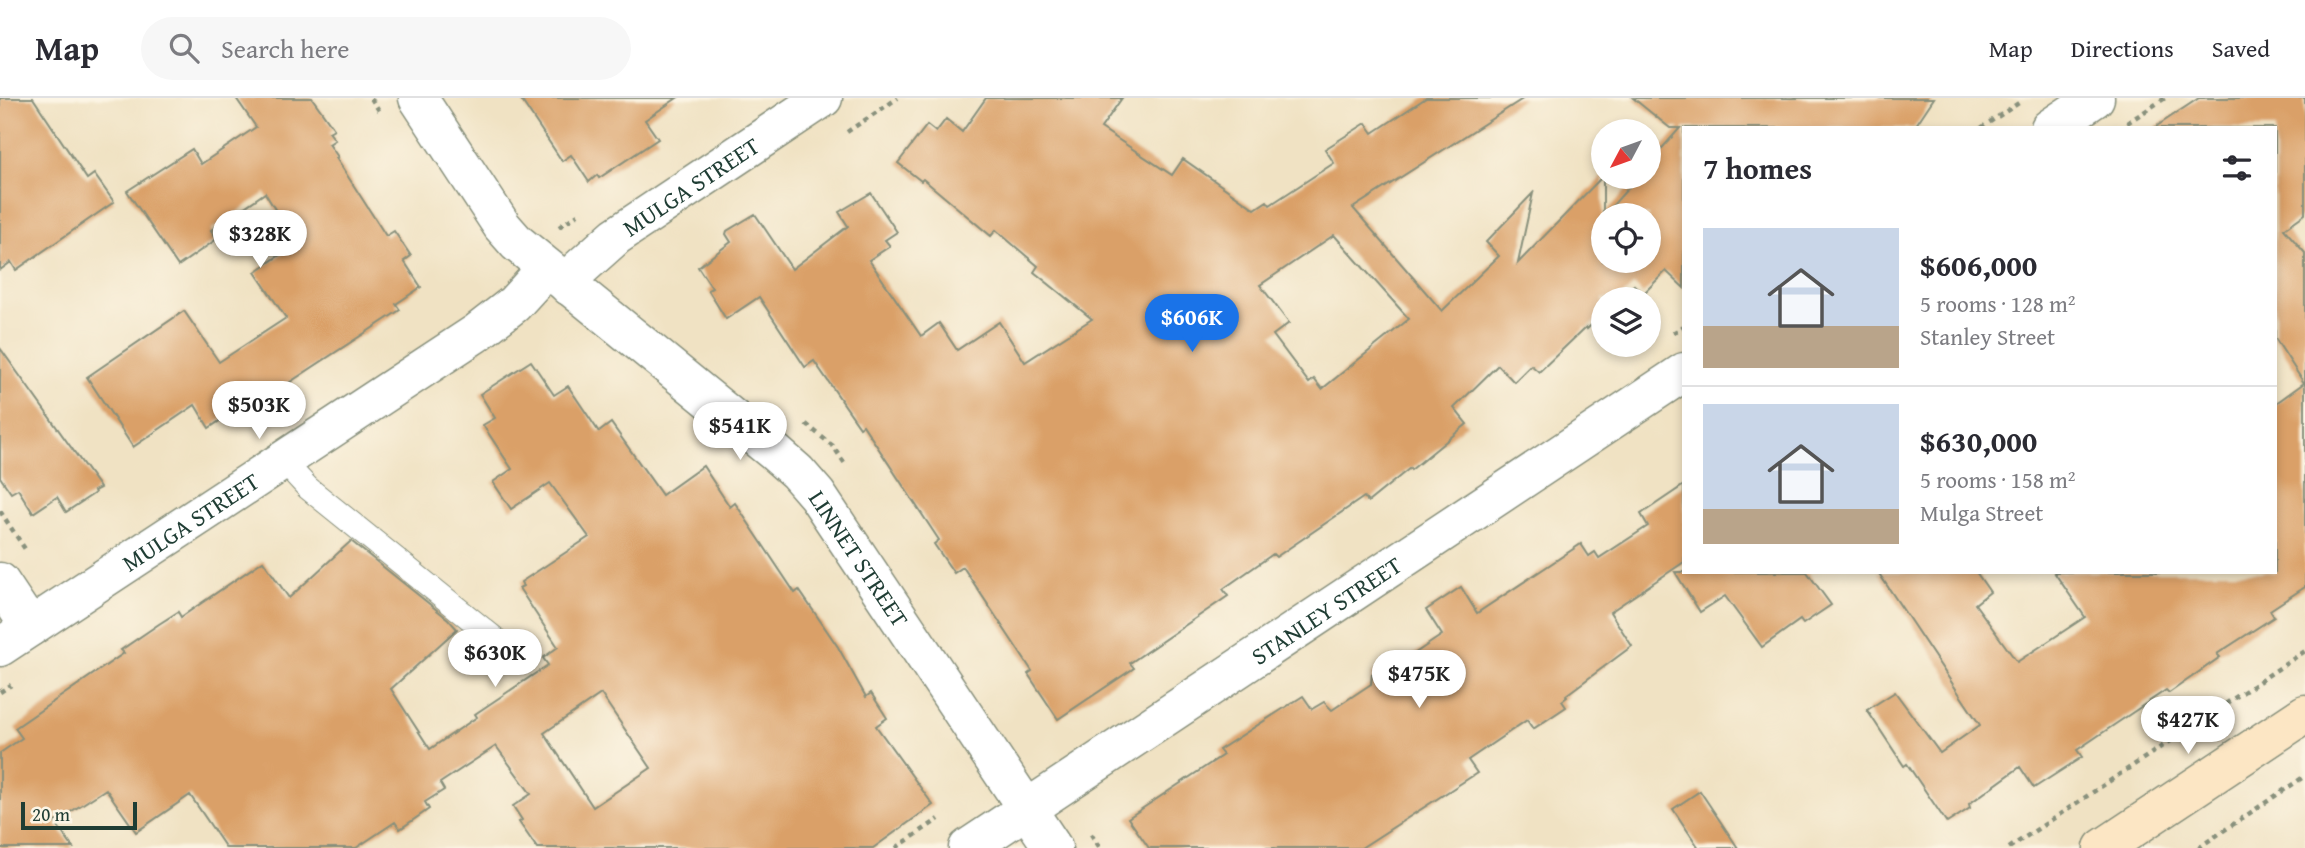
<!DOCTYPE html>
<html lang="en">
<head>
<meta charset="utf-8">
<style>
	:root { --surface:#fff; --page:#f7f7f7; --text:#2b2b33; --muted:#7c7c81; --line:#e1e1e2; --accent:#1a73e8 }
	body { margin:0; font-family:"Gentium Book Plus",serif; background:var(--page); color:var(--text); height:100vh; display:flex; flex-direction:column; font-size:26px; white-space:nowrap }
	* { box-sizing:border-box; margin:0 }
	p { font-size:23px; color:var(--muted) }
	.icon { flex:none; width:38px; height:38px; fill:none; stroke:currentColor; stroke-width:2; stroke-linecap:round; stroke-linejoin:round }
	.map { position:relative; flex:1; overflow:hidden }
	.drawer { position:absolute; left:1682px; top:28px; width:595px; height:448px; display:flex; flex-direction:column; background:var(--surface); border-radius:0px; box-shadow:0 4px 10px #0003 }
	.drawer>* { flex:none }
	.needle { width:46px; rotate:229deg }
	.tools { position:absolute; left:1591px; top:21px; display:grid; gap:14px }
	.tools a { display:grid; place-items:center; width:70px; height:70px; border-radius:50%; background:var(--surface); box-shadow:0 4px 10px #0003; font-size:35px }
	.scale { position:absolute; left:21px; bottom:18px; width:116px; box-sizing:border-box; padding-left:7px; border:4px solid #1f3d34; border-top:0; font-size:19px; line-height:24px; white-space:nowrap; color:#1f3d34; -webkit-text-stroke:5px #fcf5e5; paint-order:stroke }
	.price { position:absolute; translate:-50% -60px; padding:0 16px; border-radius:24px; background:#fff; color:#222; font-size:23px; line-height:46px; filter:drop-shadow(0 2px 4px #0008) }
	.price::after { content:''; position:absolute; left:50%; top:42px; width:21px; height:16px; margin-left:-10px; background:inherit; clip-path:polygon(0 0,100% 0,50% 100%) }
	.price.current { background:var(--accent); color:#fff }
	ul { padding:0; list-style:none }
	li { display:flex; align-items:center; gap:21px; height:175px; padding:0 21px }
	li+li { border-top:2px solid var(--line) }
	li span { display:grid; place-items:center; flex:none; width:196px; height:140px; border-radius:0px; color:#555 }
	li>.icon { margin-inline-start:auto }
	span .icon { width:84px; height:84px; fill:#fffc; stroke-width:1 }
	li b { font-size:30px }
	h2 { display:flex; justify-content:space-between; align-items:center; height:84px; padding:0 21px; font-size:30px }
	header { display:flex; align-items:center; gap:42px; box-sizing:border-box; height:98px; padding:0 35px; background:var(--surface); border-bottom:2px solid var(--line) }
	header strong { font-size:33px }
	nav { display:flex; gap:38px; margin-inline-start:auto; font-size:24px }
	.search { width:490px; height:63px; background:var(--page); display:flex; align-items:center; gap:18px; box-sizing:border-box; padding:0 24px; border-radius:38px; color:var(--muted); font-size:26px }
	.map>svg:first-child { display:block }
	.building { fill:#daa068; fill-rule:evenodd }
	.lines { fill:none; stroke-linecap:round; stroke-linejoin:round }
	.service-casing { stroke:#88907c; stroke-width:25 }
	.minor-casing { stroke:#88907c; stroke-width:41 }
	.secondary-casing { stroke:#88907c; stroke-width:41 }
	.path { stroke:#88907c; stroke-width:4.5; stroke-dasharray:5 5; stroke-linecap:butt }
	.service { stroke:#fff; stroke-width:23 }
	.minor { stroke:#fff; stroke-width:38 }
	.secondary { stroke:#fce6c4; stroke-width:38 }
	.labels { text-anchor:middle; dominant-baseline:central; stroke-width:5; stroke-linejoin:round; paint-order:stroke }
	.street-label { font-size:24px; fill:#1f3d34; stroke:#fcf5e5 }
</style>
</head>
<body>
<header>
<strong>Map</strong>
<div class="search"><svg class="icon" aria-label="search" viewBox="0 0 24 24"><circle cx="10" cy="10" r="6"/><path d="M15 15l6 6"/></svg>Search here</div>
<nav><a>Map</a><a>Directions</a><a>Saved</a></nav>
</header>
<div class="map">
<svg width="2305" height="750" viewBox="0 0 2305 750">
	<rect width="100%" height="100%" fill="#fcf5e5"/>
	<filter id="ink" filterUnits="userSpaceOnUse"><feTurbulence type="fractalNoise" baseFrequency=".0143" numOctaves="2"/><feDisplacementMap in="SourceGraphic" scale="14" xChannelSelector="R" yChannelSelector="G"/><feConvolveMatrix kernelMatrix="1 2 1 2 8 2 1 2 1" color-interpolation-filters="sRGB"/></filter>
	<filter id="wash" filterUnits="userSpaceOnUse"><feTurbulence type="fractalNoise" baseFrequency=".00686" numOctaves="4" result="noise"/><feDisplacementMap in="SourceGraphic" scale="28" xChannelSelector="R" yChannelSelector="G"/><feGaussianBlur stdDeviation="1.57" result="paint"/><feColorMatrix in="noise" values="0 0 0 0 0 0 0 0 0 0 0 0 0 0 0 0 0 1.4 0 .05"/><feComposite in="paint" operator="in"/></filter>
	<g filter="url(#wash)">
		<rect width="100%" height="100%" fill="#f0e2c3"/>
		<g id="blocks">
			<g class="building">
				<polygon points="0,0 33,0 87,81 94,76 114,104 16,172 11,164 0,172"/>
				<polygon points="236,0 312,0 334,31 329,34 335,42 329,46 338,59 336,60 386,138 394,133 411,158 404,163 421,189 396,206 400,212 261,303 258,297 209,330 195,307 133,349 87,279 184,213 219,264 286,220 255,174 296,146 265,95 211,132 217,141 178,168 127,93 192,51 201,66 256,29"/>
				<polygon points="520,0 677,0 645,22 658,41 599,80 597,77 589,84 571,57 562,63"/>
				<path d="M986,0H1122L1101,30L1172,77L1183,61L1255,111L1267,103L1270,107L1334,65L1325,51L1366,25L1373,35L1426,0H1524L1353,110L1442,213L1499,158L1486,144L1533,95L1518,165L1603,78V163H1648V117H1604L1638,79H1648V66L1680,30H1670L1633,0H1934L1914,30H1684V190L1666,173L1643,196L1634,187L1619,201H1603V216L1587,231L1586,229L1539,274L1531,267L1514,284L1498,267L1454,310L1467,326L1411,372L1410,370L1368,404L1364,399L1276,459L1273,456L1223,491L1228,498L1130,565L1134,570L1058,621L1028,576L1032,573L963,469L954,475L934,446L939,442L863,327L860,329L814,263L805,269L759,199L726,221L708,192L712,190L698,169L731,144L726,136L727,133L755,116L792,171L848,128L839,114L871,95L897,134L885,142L890,148L869,162L921,238L939,225L957,252L999,224L1025,264L1092,221L1034,174L1038,168L996,132L991,138L923,81L921,83L898,65L927,27L936,34L946,21L962,34ZM1334,137L1409,221L1322,291L1314,281L1309,285L1273,237L1289,225L1260,187Z"/>
				<polygon points="2199,0 2305,0 2305,116 2284,131 2305,155 2305,489 2270,512 2274,519 2217,556 2220,559 2169,595 2166,592 2077,652 2082,659 2034,690 2020,669 1969,706 1970,710 1947,725 1907,666 1904,668 1867,612 1895,594 1940,655 1980,627 1878,474 1976,474 1990,494 1975,506 2017,564 2085,519 2054,474 2275,474 2275,306 2304,285 2275,240 2275,30 2154,30"/>
				<polygon points="0,250 100,390 94,393 95,395 66,414 57,399 33,415 18,391 11,395 0,379"/>
				<path d="M531,263L554,297L568,288L599,334L611,325L662,397L703,368L730,409L735,405L795,495L799,492L838,549L866,599L871,595L887,620L876,628L933,707L873,750H537L519,724L522,722L513,708L531,696L496,648L440,685L444,692L425,704L429,711L400,731L395,724L356,750H226L190,697L136,734L106,691L55,724L73,750H0V655L22,640L15,630L124,555L121,552L159,526L178,514L181,519L263,463L289,500L351,443L448,521L457,531L391,591L430,651L477,619L475,616L548,567L543,560L558,549L519,490L523,488L521,484L589,439L550,385L511,411L493,384L512,371L483,327L495,320L480,296ZM601,596L651,670L593,709L544,635Z"/>
				<polygon points="1684,387 1684,464 1610,514 1632,548 1566,597 1567,599 1562,603 1566,609 1533,631 1527,622 1468,662 1477,675 1361,750 1149,750 1128,720 1223,657 1219,652 1303,598 1312,611 1324,604 1332,612 1371,586 1372,576 1388,567 1396,568 1442,537 1426,512 1461,489 1477,515 1581,446 1589,458 1595,454 1599,460 1648,428 1641,416"/>
				<polygon points="1675,474 1807,474 1831,507 1803,526 1800,522 1762,549 1725,498 1700,514"/>
				<polygon points="1700,693 1738,750 1699,750 1673,711"/>
			</g>
		</g>
	</g>
	<g filter="url(#ink)">
		<use href="#blocks" fill-opacity="0" stroke="#88907c" stroke-width="2"/>
		<g class="lines">
			<g class="service-casing">
				<polyline id="service" points="283,363 308,390 494,540"/>
			</g>
			<g class="minor-casing">
				<g id="minor">
					<path id="s1" d="M418,0L502,128L517,145L773,353L797,374L817,397L1053,750"/>
					<polyline points="2050,30 2095,0"/>
					<path id="s2" d="M569,188L579,171L616,138L823,0"/>
					<polyline points="0,484 30,529"/>
					<path id="s3" d="M0,549L478,234L514,206L546,171"/>
					<path id="s4" d="M968,750L1684,274"/>
				</g>
			</g>
			<g class="secondary-casing">
				<polyline id="secondary" points="2103,750 2305,616"/>
			</g>
			<g class="path">
				<polyline points="371,0 380,14"/>
				<polyline points="2127,25 2165,0"/>
				<polyline points="1981,30 2020,4"/>
				<polyline points="847,34 898,0"/>
				<polyline points="559,129 578,116"/>
				<polyline points="1673,235 1684,228"/>
				<polyline points="806,326 833,348 846,367"/>
				<polyline points="0,413 27,454"/>
				<polyline points="0,594 11,587"/>
				<polyline points="1091,736 1100,750"/>
				<polyline points="896,750 939,721"/>
				<polyline points="2009,750 2305,553"/>
				<polyline points="2198,750 2305,678"/>
			</g>
			<use href="#service" class="service"/>
			<use href="#minor" class="minor"/>
			<use href="#secondary" class="secondary"/>
		</g>
	</g>
	<g class="labels">
		<g class="street-label">
			<text stroke="none"><textPath href="#s2" startOffset="159">MULGA STREET</textPath></text>
			<text stroke="none"><textPath href="#s3" startOffset="228">MULGA STREET</textPath></text>
			<text stroke="none"><textPath href="#s1" startOffset="644">LINNET STREET</textPath></text>
			<text stroke="none"><textPath href="#s4" startOffset="430">STANLEY STREET</textPath></text>
		</g>
	</g>
</svg>
<div class="tools">
<a><svg class="needle" viewBox="-14 -14 28 28"><path d="M0-13l5 13h-10z" fill="#e53935"/><path d="M0 13l5-13h-10z" fill="#7c7c81"/></svg></a>
<a><svg class="icon" aria-label="locate" viewBox="0 0 24 24"><circle cx="12" cy="12" r="6"/><path d="M12 2v4M12 18v4M2 12h4M18 12h4"/></svg></a>
<a><svg class="icon" aria-label="layers" viewBox="0 0 24 24"><path d="M12 4l9 5-9 5-9-5zM3 14l9 5 9-5"/></svg></a>
</div>
<div class="scale">20 m</div>
<b class="price" style="left:260px;top:172px">$328K</b>
<b class="price current" style="left:1192px;top:256px">$606K</b>
<b class="price" style="left:259px;top:343px">$503K</b>
<b class="price" style="left:740px;top:364px">$541K</b>
<b class="price" style="left:495px;top:591px">$630K</b>
<b class="price" style="left:1419px;top:612px">$475K</b>
<b class="price" style="left:2188px;top:658px">$427K</b>
<section class="drawer">
<h2>7 homes<svg class="icon" aria-label="filters" viewBox="0 0 24 24"><path d="M4 7h16M4 17h16"/><circle cx="9" cy="7" r="2"/><circle cx="15" cy="17" r="2"/></svg></h2>
<ul>
<li><span style="background:linear-gradient(#c9d6e8 70%,#b9a48a 0)"><svg class="icon" aria-label="home" viewBox="0 0 24 24"><path d="M3 11l9-7 9 7M6 9v11h12V9"/></svg></span><div><b>$606,000</b><p>5 rooms · 128 m²</p><p>Stanley Street</p></div></li>
<li><span style="background:linear-gradient(#c9d6e8 75%,#b9a48a 0)"><svg class="icon" aria-label="home" viewBox="0 0 24 24"><path d="M3 11l9-7 9 7M6 9v11h12V9"/></svg></span><div><b>$630,000</b><p>5 rooms · 158 m²</p><p>Mulga Street</p></div></li>
</ul>
</section>
</div>
</body>
</html>
